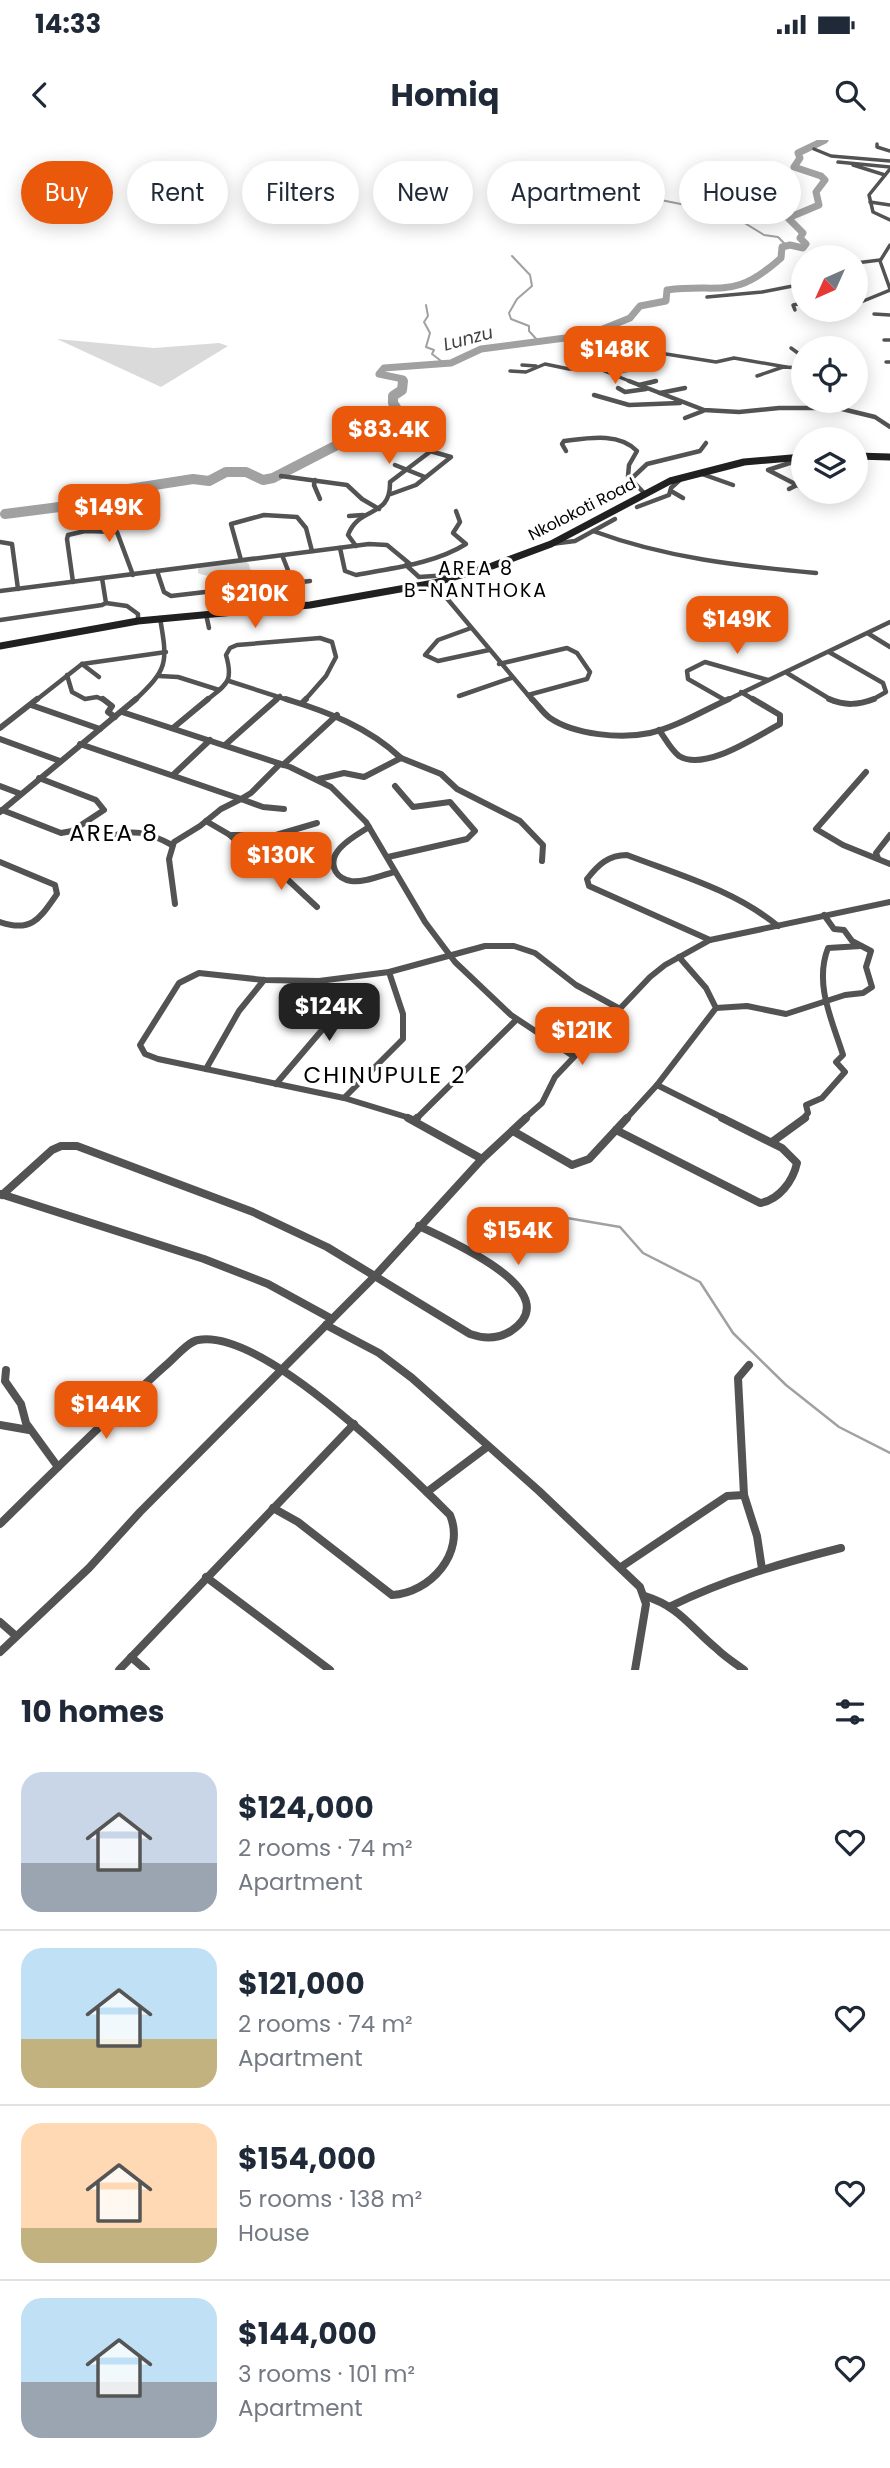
<!DOCTYPE html>
<html lang="en">
<head>
<meta charset="utf-8">
<style>
	:root { --surface:#fff; --page:#f6f6f7; --text:#1f2937; --muted:#747a83; --line:#e0e1e3; --accent:#ea580c }
	body { margin:0; font-family:Poppins,sans-serif; background:var(--page); color:var(--text); height:100vh; display:flex; flex-direction:column; font-size:26px; white-space:nowrap }
	* { box-sizing:border-box; margin:0 }
	p { font-size:23px; color:var(--muted) }
	.icon { flex:none; width:38px; height:38px; fill:none; stroke:currentColor; stroke-width:2; stroke-linecap:round; stroke-linejoin:round }
	.map { position:relative; height:1530px; overflow:hidden }
	.panel { display:flex; flex-direction:column; background:var(--surface); flex:1 }
	.panel>* { flex:none }
	.top-card { position:absolute; left:21px; top:21px; width:849px; height:63px; display:flex; gap:14px }
	.needle { width:46px; rotate:225deg }
	.controls { position:absolute; left:791px; top:105px; display:grid; gap:14px }
	.controls a { display:grid; place-items:center; width:77px; height:77px; border-radius:50%; background:var(--surface); box-shadow:0 4px 18px #0003; font-size:35px }
	.price { position:absolute; translate:-50% -60px; padding:0 16px; border-radius:14px; background:var(--accent); color:#fff; font-size:23px; line-height:46px; filter:drop-shadow(0 2px 4px #0008) }
	.price::after { content:''; position:absolute; left:50%; top:42px; width:21px; height:16px; margin-left:-10px; background:inherit; clip-path:polygon(0 0,100% 0,50% 100%) }
	.price.active { background:#222; color:#fff }
	ul { padding:0; list-style:none }
	li { display:flex; align-items:center; gap:21px; height:175px; padding:0 21px }
	li+li { border-top:2px solid var(--line) }
	li span { display:grid; place-items:center; flex:none; width:196px; height:140px; border-radius:21px; color:#555 }
	li>.icon { margin-inline-start:auto }
	span .icon { width:84px; height:84px; fill:#fffc; stroke-width:1 }
	li b { font-size:30px }
	h2 { display:flex; justify-content:space-between; align-items:center; height:84px; padding:0 21px; font-size:30px }
	.chip { padding:0 24px; border-radius:32px; background:var(--surface); box-shadow:0 4px 18px #0003; font-size:24px; line-height:63px }
	.chip.active { background:var(--accent); color:#fff }
	.status { display:flex; justify-content:space-between; align-items:center; height:49px; padding:0 35px; background:var(--surface); direction:ltr }
	.status svg { height:19px; fill:currentColor }
	header { display:flex; justify-content:space-between; align-items:center; height:91px; padding:0 21px; background:var(--surface); font-size:32px; font-weight:700 }
	.map>svg:first-child { display:block }
	.green { fill:#dadada }
	.lines { fill:none; stroke-linecap:round; stroke-linejoin:round }
	.stream-far1 { stroke:#a1a1a1; stroke-width:2 }
	.stream { stroke:#a1a1a1; stroke-width:2.5 }
	.river-far1 { stroke:#a1a1a1; stroke-width:7 }
	.river { stroke:#a1a1a1; stroke-width:10 }
	.street-far3 { stroke:#535353; stroke-width:3.5 }
	.street-far2 { stroke:#535353; stroke-width:4.5 }
	.street-far1 { stroke:#535353; stroke-width:6 }
	.street { stroke:#535353; stroke-width:8 }
	.secondary { stroke:#202020; stroke-width:7 }
	.labels { text-anchor:middle; dominant-baseline:central; stroke-width:6; stroke-linejoin:round; paint-order:stroke }
	.far-street-label { font-size:16px; fill:#000; stroke:#fff }
	.far-water-label { font-size:18px; font-style:italic; fill:#424242; stroke:#fff }
	.far-quarter-label { font-size:19px; letter-spacing:2px; fill:#000; stroke:#fff }
	.quarter-label { font-size:23px; letter-spacing:2px; fill:#000; stroke:#fff }
</style>
</head>
<body>
<div class="status"><b>14:33</b><svg viewBox="0 0 49 12"><path d="M0 12V9h3v3zM5 12V6h3v6zM10 12V3h3v9zM15 12V0h3v12zM26 1h20v11H26zM47 4h2v5h-2z"/></svg></div>
<header><svg class="icon" aria-label="back" viewBox="0 0 24 24"><path d="M15 5l-7 7 7 7"/></svg>Homiq<svg class="icon" aria-label="search" viewBox="0 0 24 24"><circle cx="10" cy="10" r="6"/><path d="M15 15l6 6"/></svg></header>
<div class="map">
<svg width="890" height="1530" viewBox="0 0 890 1530">
	<rect width="100%" height="100%" fill="#fff"/>
	<g class="green">
		<polygon points="57,199 154,208 219,203 228,206 161,247"/>
		<path d="M245,421L249,424L250,429L260,435C252,438 205,438 198,433V429L202,426Z"/>
	</g>
	<g class="lines">
		<g class="stream-far1">
			<polyline points="693,41 779,54 788,58 786,59 796,75"/>
			<polyline points="637,45 651,58 730,74 764,95 778,97 784,103 782,107"/>
			<polyline points="512,116 530,135 532,146 517,159 509,173 511,179 529,186 529,191 539,202"/>
			<polyline points="426,165 428,176 424,182 430,193 426,207 434,210 432,214 445,224"/>
		</g>
		<polyline class="stream" points="567,1078 620,1087 643,1113 700,1142 733,1193 786,1245 839,1287 890,1313"/>
		<path class="river-far1" d="M403,243V239L379,234L384,228L451,223L481,209L588,195L630,178L640,166L666,161L667,150C721,143 733,161 781,118L782,107L790,105L803,108L806,104L800,98L803,93L788,78L819,65L816,52L825,40L821,36L794,27L800,18L798,13L825,0"/>
		<polyline class="river" points="5,374 75,365 116,351 193,339 209,341 226,332 246,332 263,340 273,338 339,304 408,286 393,263 393,256 402,250 403,241"/>
		<g class="street-far3">
			<polyline points="877,4 877,7 890,11"/>
			<polyline points="814,9 831,16 890,21"/>
			<polyline points="838,22 890,27"/>
			<polyline points="853,25 885,35"/>
			<polyline points="890,29 869,55 873,72 890,80"/>
			<polyline points="870,62 890,65"/>
			<polyline points="135,69 170,70"/>
			<polyline points="890,105 880,121 890,149"/>
			<polyline points="856,123 880,120"/>
			<polyline points="707,157 762,152 803,144"/>
			<polyline points="856,164 890,150"/>
			<polyline points="795,170 793,165 803,163"/>
			<polyline points="874,174 890,175"/>
			<polyline points="884,200 890,200"/>
			<polyline points="654,208 666,214 716,222 734,218 786,227"/>
			<polyline points="791,208 802,216 801,228"/>
			<polyline points="886,222 890,222"/>
			<polyline points="522,225 536,226"/>
			<polyline points="510,231 526,232 545,224 569,229 602,230 634,243"/>
			<polyline points="613,232 649,228 654,221"/>
			<polyline points="757,236 783,227 803,228"/>
			<polyline points="650,243 656,241"/>
		</g>
		<g class="street-far2">
			<polyline points="629,241 704,270 739,272 779,268 838,268"/>
			<polyline points="639,245 656,241"/>
			<polyline points="618,248 625,252 646,249"/>
			<polyline points="660,253 685,248"/>
			<polyline points="594,255 629,265 680,263"/>
			<polyline points="842,261 838,268 875,277 890,287"/>
			<polyline points="685,278 703,271"/>
			<path d="M566,311L562,304L564,301C588,298 619,292 637,311L629,325L628,336L644,353"/>
			<polyline points="802,319 768,330 803,348"/>
			<polyline points="395,325 425,337"/>
			<polyline points="803,328 803,331"/>
			<polyline points="702,334 733,345"/>
			<polyline points="281,336 347,345 362,359 379,369"/>
			<polyline points="315,340 314,345 320,359"/>
			<polyline points="630,340 647,324 700,311 706,303"/>
			<polyline points="789,349 803,342"/>
			<polyline points="671,351 683,358"/>
			<polyline points="391,354 416,345 451,317 430,311"/>
			<polyline points="637,367 669,355 671,348 683,337"/>
			<polyline points="349,376 363,375"/>
			<path d="M593,391C666,418 739,426 816,433"/>
			<polyline points="0,402 12,404 18,449"/>
			<polyline points="551,404 575,401 615,379"/>
			<path d="M356,406L348,395C359,365 391,379 390,342L431,311L432,294L427,290"/>
			<path d="M340,408L345,431L356,435C392,428 434,424 466,404L453,393L460,382L456,371"/>
			<polyline points="282,415 293,443 310,441"/>
			<polyline points="241,420 231,384 264,375 297,377 306,388 312,411"/>
			<polyline points="406,425 419,437 464,434"/>
			<polyline points="157,431 164,452 171,456 248,447 255,470"/>
			<polyline points="73,442 67,399 68,395 85,391 117,392 133,435"/>
			<polyline points="434,443 533,561"/>
			<polyline points="0,451 369,404 387,405 410,424"/>
			<polyline points="106,463 127,466 138,474 138,481"/>
			<polyline points="206,474 209,488"/>
			<polyline points="0,480 102,465 106,463 102,438"/>
			<polyline points="471,488 438,500 425,515 438,521 489,510"/>
			<polyline points="869,494 890,507"/>
			<polyline points="829,512 883,543 886,552 870,561"/>
			<polyline points="82,524 99,537"/>
			<polyline points="499,524 567,508 577,513 590,532 587,539 528,555"/>
			<polyline points="787,533 833,561"/>
			<polyline points="67,535 72,552 85,559 97,557 106,561"/>
			<polyline points="159,536 178,537 219,550"/>
			<polyline points="229,541 291,561"/>
			<polyline points="741,552 756,561"/>
			<polyline points="459,556 511,538"/>
			<polyline points="723,559 688,539 687,531 705,522 768,540"/>
			<polyline points="35,561 82,524 166,512"/>
			<path d="M134,561C168,529 168,524 160,478"/>
			<path d="M206,561C226,544 234,543 226,515L230,508L237,505L320,498L332,502L336,517L326,536L304,561"/>
			<polyline points="275,561 280,556"/>
			<polyline points="725,561 890,482"/>
		</g>
		<g class="street-far1">
			<polyline points="103,559 112,566 108,572 115,577"/>
			<path d="M286,559C328,572 368,587 401,618L364,637L344,633L319,639"/>
			<path d="M532,559C538,565 543,573 550,578C575,595 621,599 650,593C677,587 704,570 729,559"/>
			<path d="M829,559C845,566 858,565 874,559"/>
			<polyline points="303,562 306,559"/>
			<polyline points="31,565 100,589"/>
			<polyline points="122,572 290,627 331,647 366,682 425,782 455,822 511,875 573,916"/>
			<polyline points="0,588 37,559"/>
			<polyline points="173,588 208,559"/>
			<path d="M659,590C665,598 671,610 679,616C705,632 757,596 780,584V575L753,559"/>
			<polyline points="0,599 60,621"/>
			<polyline points="80,604 241,659 251,653 280,624"/>
			<polyline points="225,605 277,559"/>
			<polyline points="401,618 441,634 457,649 520,681 543,705 542,721"/>
			<polyline points="283,625 337,575"/>
			<polyline points="866,632 816,689 843,705 890,724"/>
			<polyline points="173,635 210,600"/>
			<polyline points="0,646 21,654"/>
			<polyline points="2,670 61,693 72,691 104,670 96,660 39,638"/>
			<polyline points="0,672 136,559"/>
			<polyline points="206,681 230,695 257,721 257,729"/>
			<path d="M369,687C355,696 324,712 336,732C339,737 345,740 351,741C365,743 381,735 395,732"/>
			<polyline points="230,695 276,695 317,683"/>
			<path d="M106,698C132,688 148,692 172,705"/>
			<polyline points="388,717 467,699 475,691 450,662 413,667 395,646"/>
			<polyline points="878,718 876,713 890,695"/>
			<polyline points="256,719 275,720 282,725 287,739 317,767"/>
			<path d="M0,722L55,745L57,754C40,778 32,793 0,782"/>
			<polyline points="175,764 169,719 174,702 200,686 221,669 241,659 263,667 284,669"/>
			<path d="M710,800L589,746L587,739C598,725 608,715 627,715C679,735 734,750 778,786"/>
			<polyline points="716,868 747,866 786,874 845,855 863,853 872,847 866,827 871,811 852,801 844,790 834,789 824,775"/>
			<polyline points="206,929 239,871 264,840"/>
			<polyline points="276,944 322,890 319,841"/>
			<polyline points="657,945 725,979"/>
			<polyline points="344,958 403,899 403,874 389,832"/>
			<polyline points="413,979 344,958 158,919 145,914 140,905 179,843 199,833 264,840 319,841 389,832 485,806 514,806 535,813 576,845 620,869"/>
			<polyline points="416,979 515,881"/>
			<polyline points="524,979 542,963 555,937 650,837 665,825 710,800 890,762"/>
			<polyline points="626,979 657,945 716,868 706,848 679,817"/>
			<path d="M803,979L808,973L806,965L822,958L845,932L836,922L843,915C832,880 814,844 828,808L861,806"/>
		</g>
		<g class="street">
			<polyline points="408,978 482,1019"/>
			<polyline points="415,980 417,978"/>
			<path d="M616,990L760,1063C779,1060 793,1041 797,1023L782,1008L722,978"/>
			<polyline points="513,991 572,1025 589,1019 627,978"/>
			<polyline points="772,1002 805,978"/>
			<polyline points="1,1054 204,1119 268,1144 332,1179"/>
			<path d="M2,1055L52,1010L61,1006H77L253,1072L327,1107L470,1194C484,1199 498,1199 511,1191C571,1151 443,1098 419,1086"/>
			<polyline points="326,1185 379,1213 412,1238 539,1351 640,1447 646,1464 635,1530"/>
			<polyline points="749,1225 738,1238 744,1355 757,1396 762,1429"/>
			<polyline points="6,1230 5,1241 21,1264 26,1283 58,1327"/>
			<polyline points="0,1285 29,1290"/>
			<polyline points="427,1352 487,1307"/>
			<path d="M0,1384C54,1331 108,1277 165,1226C174,1219 187,1202 198,1200C262,1188 405,1330 450,1375C466,1413 430,1453 392,1455L298,1382L273,1368"/>
			<polyline points="621,1427 727,1356 744,1355"/>
			<polyline points="206,1437 330,1530"/>
			<path d="M645,1456C680,1467 690,1487 717,1509C725,1517 735,1523 744,1530"/>
			<path d="M671,1466C726,1439 782,1423 841,1408"/>
			<polyline points="0,1482 16,1496"/>
			<polyline points="0,1512 89,1428 140,1372 376,1135 482,1019 526,978"/>
			<polyline points="131,1517 146,1530"/>
			<polyline points="119,1530 354,1284"/>
		</g>
		<g class="secondary">
			<polyline points="856,316 890,317"/>
			<polyline points="0,506 138,481 310,465 434,443 492,426 551,404 670,341 744,322 803,317"/>
		</g>
	</g>
	<g class="labels">
		<g class="far-street-label">
			<text transform="translate(582 369) rotate(-27)">Nkolokoti Road</text>
		</g>
		<g class="far-water-label">
			<text transform="translate(468 198) rotate(-15)">Lunzu</text>
		</g>
		<g class="far-quarter-label">
			<text x="476" y="428">AREA 8<tspan x="476" dy="22">B-NANTHOKA</tspan></text>
		</g>
		<g class="quarter-label">
			<text x="114" y="693">AREA 8</text>
			<text x="385" y="935">CHINUPULE 2</text>
		</g>
	</g>
</svg>
<div class="controls">
<a><svg class="needle" viewBox="-14 -14 28 28"><path d="M0-13l5 13h-10z" fill="#e53935"/><path d="M0 13l5-13h-10z" fill="#747a83"/></svg></a>
<a><svg class="icon" aria-label="locate" viewBox="0 0 24 24"><circle cx="12" cy="12" r="6"/><path d="M12 2v4M12 18v4M2 12h4M18 12h4"/></svg></a>
<a><svg class="icon" aria-label="layers" viewBox="0 0 24 24"><path d="M12 4l9 5-9 5-9-5zM3 14l9 5 9-5"/></svg></a>
</div>
<b class="price" style="left:615px;top:246px">$148K</b>
<b class="price" style="left:389px;top:326px">$83.4K</b>
<b class="price" style="left:109px;top:404px">$149K</b>
<b class="price" style="left:255px;top:490px">$210K</b>
<b class="price" style="left:737px;top:516px">$149K</b>
<b class="price" style="left:281px;top:752px">$130K</b>
<b class="price active" style="left:329px;top:903px">$124K</b>
<b class="price" style="left:582px;top:927px">$121K</b>
<b class="price" style="left:518px;top:1127px">$154K</b>
<b class="price" style="left:106px;top:1301px">$144K</b>
<div class="top-card">
<a class="chip active">Buy</a>
<a class="chip">Rent</a>
<a class="chip">Filters</a>
<a class="chip">New</a>
<a class="chip">Apartment</a>
<a class="chip">House</a>
</div>
</div>
<section class="panel">
<h2>10 homes<svg class="icon" aria-label="filters" viewBox="0 0 24 24"><path d="M4 7h16M4 17h16"/><circle cx="9" cy="7" r="2"/><circle cx="15" cy="17" r="2"/></svg></h2>
<ul>
<li><span style="background:linear-gradient(#c9d6e8 65%,#9aa5b1 0)"><svg class="icon" aria-label="home" viewBox="0 0 24 24"><path d="M3 11l9-7 9 7M6 9v11h12V9"/></svg></span><div><b>$124,000</b><p>2 rooms · 74 m²</p><p>Apartment</p></div><svg class="icon" aria-label="heart" viewBox="0 0 24 24"><path d="M12 20l-8-8c-3-5 5-10 8-4 3-6 11-1 8 4z"/></svg></li>
<li><span style="background:linear-gradient(#bfe0f5 65%,#c2b280 0)"><svg class="icon" aria-label="home" viewBox="0 0 24 24"><path d="M3 11l9-7 9 7M6 9v11h12V9"/></svg></span><div><b>$121,000</b><p>2 rooms · 74 m²</p><p>Apartment</p></div><svg class="icon" aria-label="heart" viewBox="0 0 24 24"><path d="M12 20l-8-8c-3-5 5-10 8-4 3-6 11-1 8 4z"/></svg></li>
<li><span style="background:linear-gradient(#ffd9b3 75%,#c2b280 0)"><svg class="icon" aria-label="home" viewBox="0 0 24 24"><path d="M3 11l9-7 9 7M6 9v11h12V9"/></svg></span><div><b>$154,000</b><p>5 rooms · 138 m²</p><p>House</p></div><svg class="icon" aria-label="heart" viewBox="0 0 24 24"><path d="M12 20l-8-8c-3-5 5-10 8-4 3-6 11-1 8 4z"/></svg></li>
<li><span style="background:linear-gradient(#bfe0f5 60%,#9aa5b1 0)"><svg class="icon" aria-label="home" viewBox="0 0 24 24"><path d="M3 11l9-7 9 7M6 9v11h12V9"/></svg></span><div><b>$144,000</b><p>3 rooms · 101 m²</p><p>Apartment</p></div><svg class="icon" aria-label="heart" viewBox="0 0 24 24"><path d="M12 20l-8-8c-3-5 5-10 8-4 3-6 11-1 8 4z"/></svg></li>
</ul>
</section>
</body>
</html>
